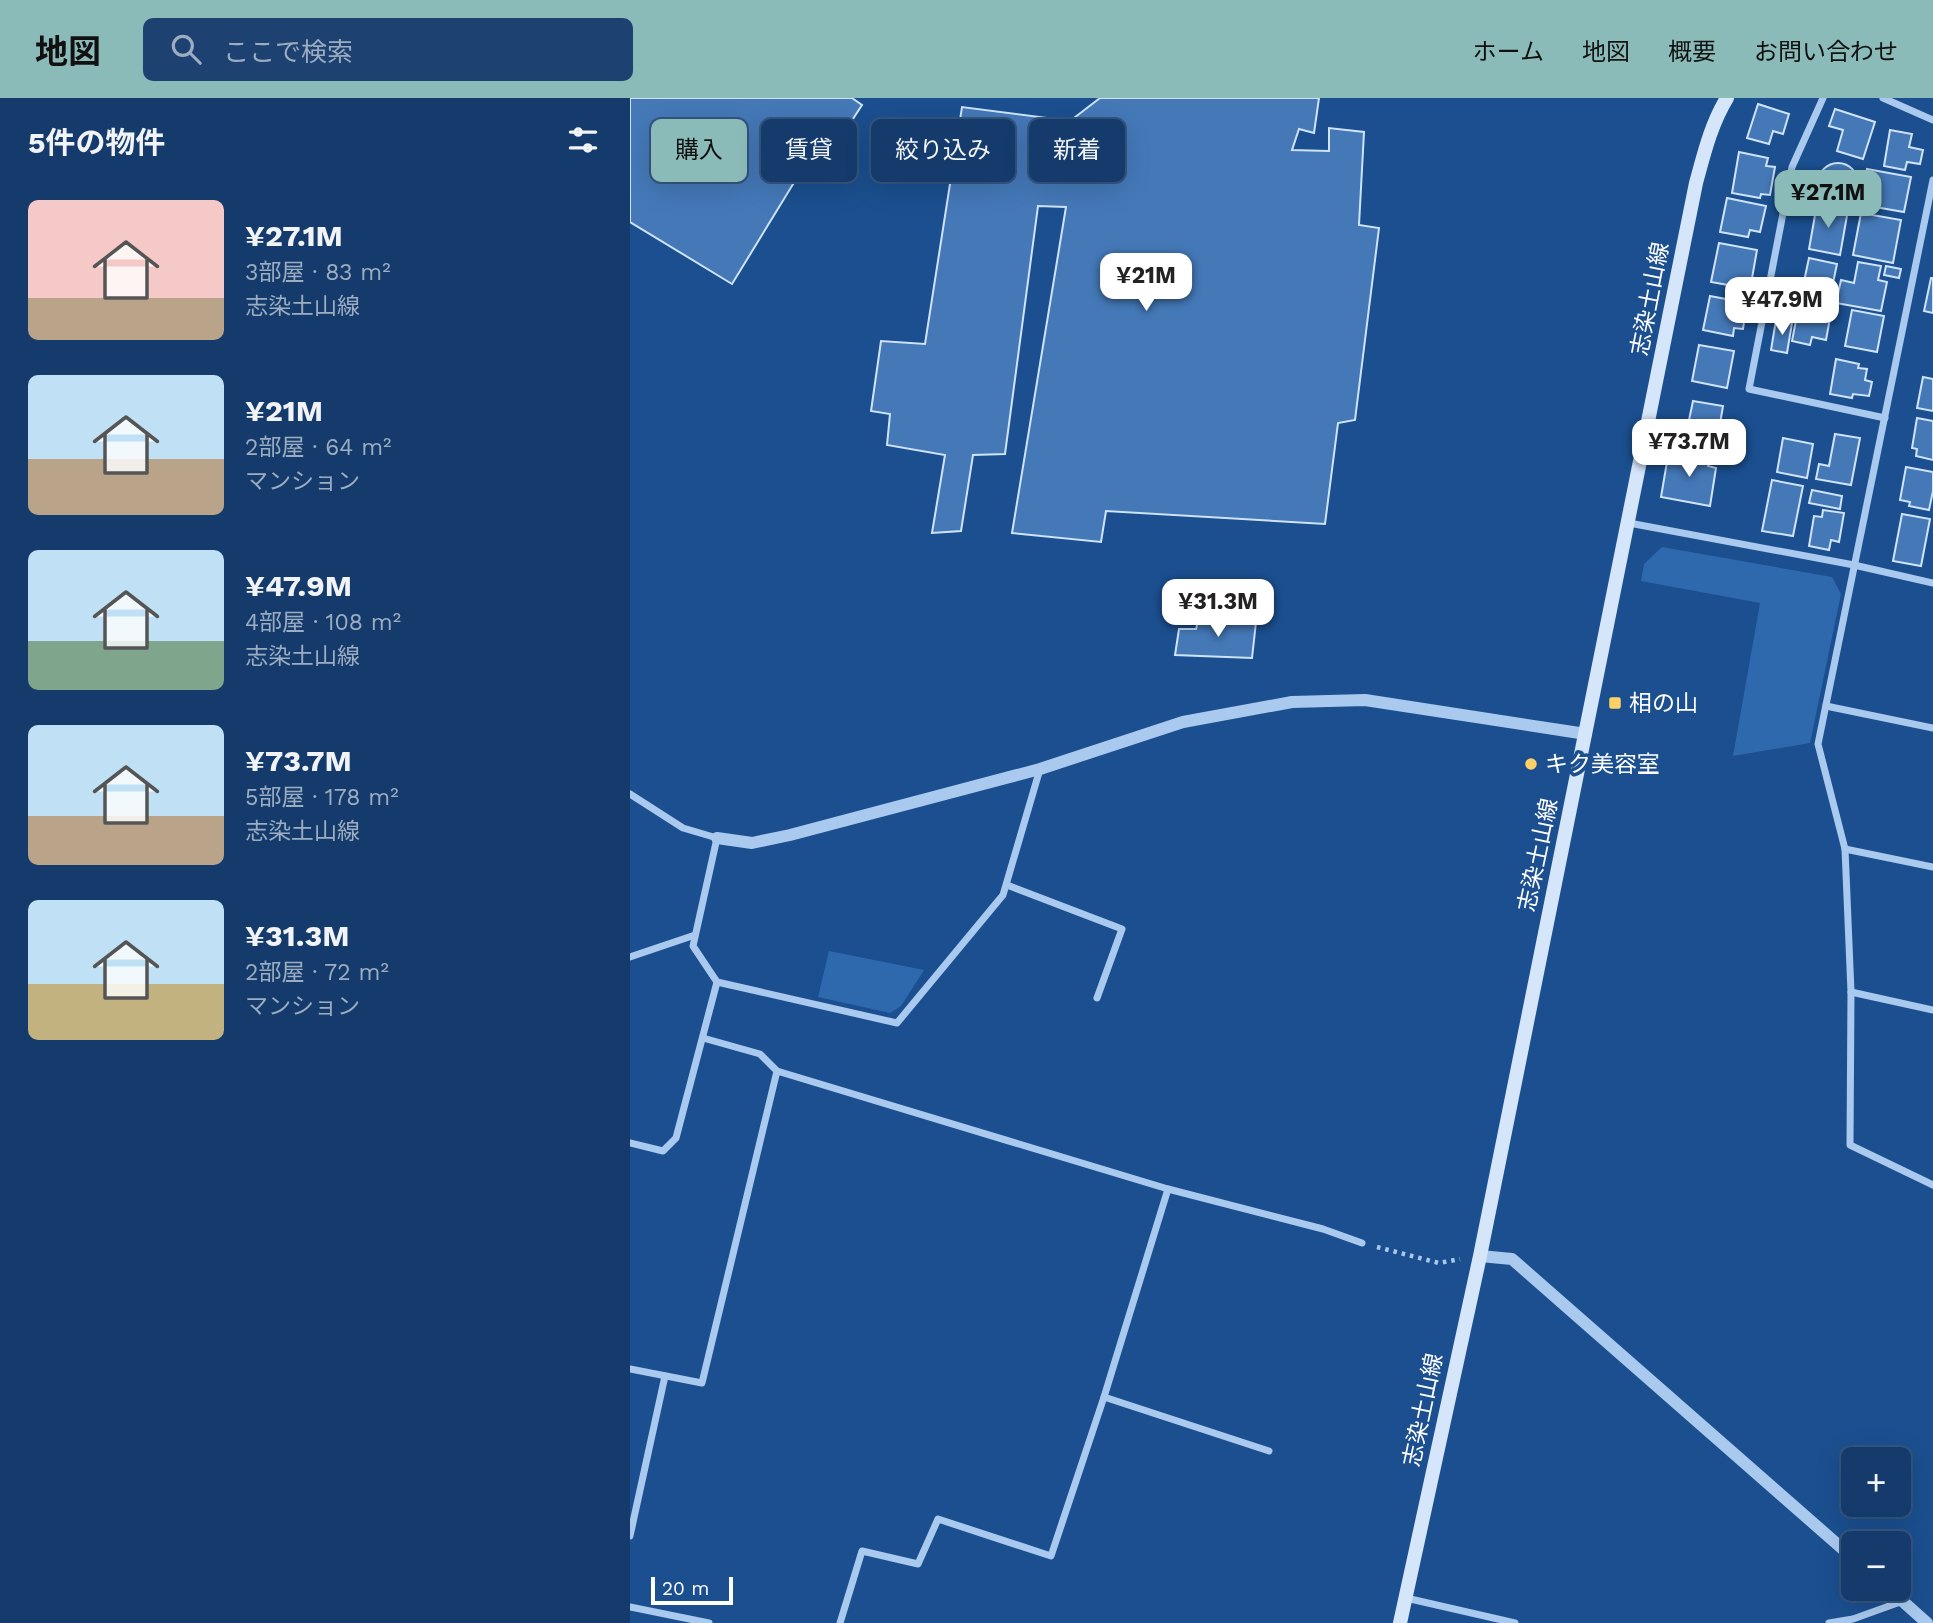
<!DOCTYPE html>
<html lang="ja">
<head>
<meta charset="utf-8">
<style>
	:root { --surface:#143b6b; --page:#1d4271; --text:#f1f3f6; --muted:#9dadc1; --line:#33557e; --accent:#8bbbb9 }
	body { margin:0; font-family:"Work Sans","Noto Sans JP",sans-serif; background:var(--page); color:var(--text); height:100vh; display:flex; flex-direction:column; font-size:26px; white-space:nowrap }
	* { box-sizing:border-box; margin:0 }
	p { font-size:23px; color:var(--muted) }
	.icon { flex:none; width:38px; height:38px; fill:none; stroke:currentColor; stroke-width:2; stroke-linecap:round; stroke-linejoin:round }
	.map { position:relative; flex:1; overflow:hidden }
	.details { display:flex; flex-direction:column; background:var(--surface); width:630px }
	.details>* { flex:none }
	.guide { position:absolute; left:21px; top:21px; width:665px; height:63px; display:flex; gap:14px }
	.buttons { position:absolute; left:1211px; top:1349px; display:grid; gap:14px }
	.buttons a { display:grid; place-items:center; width:70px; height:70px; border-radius:10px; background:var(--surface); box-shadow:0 7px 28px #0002,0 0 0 2px var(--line); font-size:35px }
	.scale { position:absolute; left:21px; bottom:18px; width:82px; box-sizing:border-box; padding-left:7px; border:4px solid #fff; border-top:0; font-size:19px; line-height:24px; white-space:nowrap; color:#fff; -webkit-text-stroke:5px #1b4f8f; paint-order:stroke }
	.price { position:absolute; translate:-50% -60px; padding:0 16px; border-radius:14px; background:#fff; color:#222; font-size:23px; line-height:46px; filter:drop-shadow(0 2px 4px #0008) }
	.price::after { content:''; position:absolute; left:50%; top:42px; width:21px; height:16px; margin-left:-10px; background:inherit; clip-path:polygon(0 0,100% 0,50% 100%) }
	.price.selected { background:var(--accent); color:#111 }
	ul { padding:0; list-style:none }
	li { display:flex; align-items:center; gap:21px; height:175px; padding:0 28px }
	li span { display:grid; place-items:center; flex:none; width:196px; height:140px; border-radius:10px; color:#555 }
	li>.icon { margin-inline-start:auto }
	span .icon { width:84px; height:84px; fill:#fffc; stroke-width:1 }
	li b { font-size:30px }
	h2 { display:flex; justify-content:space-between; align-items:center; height:84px; padding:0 28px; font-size:30px }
	.tag { padding:0 24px; border-radius:10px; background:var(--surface); box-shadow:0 7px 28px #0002,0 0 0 2px var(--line); font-size:24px; line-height:63px }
	.tag.selected { background:var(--accent); color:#111 }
	header { display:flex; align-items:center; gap:42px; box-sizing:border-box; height:98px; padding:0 35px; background:var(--accent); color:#111 }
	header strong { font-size:33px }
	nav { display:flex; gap:38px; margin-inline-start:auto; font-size:24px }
	.search { width:490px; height:63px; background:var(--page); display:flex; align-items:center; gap:18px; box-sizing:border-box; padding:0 24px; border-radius:10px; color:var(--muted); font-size:26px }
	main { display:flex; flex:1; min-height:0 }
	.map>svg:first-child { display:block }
	.green { fill:#2e69ad }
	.building { fill:#4478b7; stroke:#cfe3fa; stroke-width:2 }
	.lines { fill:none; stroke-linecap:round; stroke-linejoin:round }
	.path { stroke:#a9c9ee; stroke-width:4.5; stroke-dasharray:3.5 5; stroke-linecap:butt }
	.minor { stroke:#a9c9ee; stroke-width:7 }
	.tertiary { stroke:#a9c9ee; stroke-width:12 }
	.secondary { stroke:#d6e6fa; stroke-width:14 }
	.poi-dot { fill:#ffd166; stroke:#1b4f8f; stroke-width:2.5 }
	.labels { text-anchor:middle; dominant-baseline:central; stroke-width:7; stroke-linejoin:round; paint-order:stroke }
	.street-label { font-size:23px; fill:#fff; stroke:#1b4f8f }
	.poi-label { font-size:23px; fill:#fff; stroke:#1b4f8f; text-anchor:start }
</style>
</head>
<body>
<header>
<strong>地図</strong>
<div class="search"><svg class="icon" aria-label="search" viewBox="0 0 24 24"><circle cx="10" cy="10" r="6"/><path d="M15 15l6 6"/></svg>ここで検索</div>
<nav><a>ホーム</a><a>地図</a><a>概要</a><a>お問い合わせ</a></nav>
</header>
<main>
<section class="details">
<h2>5件の物件<svg class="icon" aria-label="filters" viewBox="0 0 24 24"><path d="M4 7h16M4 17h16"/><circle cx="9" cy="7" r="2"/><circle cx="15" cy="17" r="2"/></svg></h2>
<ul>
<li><span style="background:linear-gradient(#f6c9c9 70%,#b9a48a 0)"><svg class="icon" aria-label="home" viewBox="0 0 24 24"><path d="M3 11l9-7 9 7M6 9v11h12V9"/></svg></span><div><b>¥27.1M</b><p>3部屋 · 83 m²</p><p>志染土山線</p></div></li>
<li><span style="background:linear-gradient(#bfe0f5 60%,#b9a48a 0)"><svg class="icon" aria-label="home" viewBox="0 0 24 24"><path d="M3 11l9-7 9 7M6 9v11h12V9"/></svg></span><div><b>¥21M</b><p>2部屋 · 64 m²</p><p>マンション</p></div></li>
<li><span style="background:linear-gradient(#bfe0f5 65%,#7fa58c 0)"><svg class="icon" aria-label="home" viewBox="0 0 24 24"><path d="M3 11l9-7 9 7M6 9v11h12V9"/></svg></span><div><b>¥47.9M</b><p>4部屋 · 108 m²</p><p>志染土山線</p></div></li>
<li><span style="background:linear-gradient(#bfe0f5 65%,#b9a48a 0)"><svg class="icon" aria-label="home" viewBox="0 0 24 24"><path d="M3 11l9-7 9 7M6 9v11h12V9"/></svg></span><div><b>¥73.7M</b><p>5部屋 · 178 m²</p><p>志染土山線</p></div></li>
<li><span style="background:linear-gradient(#bfe0f5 60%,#c2b280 0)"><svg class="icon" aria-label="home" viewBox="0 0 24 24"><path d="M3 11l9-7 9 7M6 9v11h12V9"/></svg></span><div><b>¥31.3M</b><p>2部屋 · 72 m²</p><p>マンション</p></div></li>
</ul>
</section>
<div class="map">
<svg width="1303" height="1525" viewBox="0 0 1303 1525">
	<rect width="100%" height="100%" fill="#1b4f8f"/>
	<g class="green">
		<polygon points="1032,449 1202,479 1211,496 1180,645 1103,658 1130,505 1011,483 1014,466"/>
		<polygon points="199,853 294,872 271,908 260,915 188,899"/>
	</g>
	<g class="building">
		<polygon points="0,0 222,0 232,7 191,70 157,48 146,63 168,78 102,186 0,124"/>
		<polygon points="470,0 689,0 684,35 669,31 662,52 699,53 699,30 734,34 729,127 749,130 725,322 708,325 695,426 476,413 471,444 382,435 436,109 408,108 375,356 343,357 331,433 302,435 315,357 257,347 260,316 241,313 251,243 295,246 332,9 440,23"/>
		<polygon points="1128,6 1159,16 1153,36 1143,33 1139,46 1117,40"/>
		<polygon points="1205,11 1245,24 1233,61 1207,53 1213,32 1199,28"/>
		<polygon points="1260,32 1282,36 1279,49 1293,52 1290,66 1277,64 1275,72 1254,68"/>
		<polygon points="1109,54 1138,60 1136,68 1145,69 1140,97 1131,96 1130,100 1102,95"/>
		<circle cx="1208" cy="85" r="20"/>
		<polygon points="1237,71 1281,79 1274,114 1239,108 1241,95 1233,93"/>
		<polygon points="1097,100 1136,108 1130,134 1120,132 1118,139 1090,134"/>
		<polygon points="1187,106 1218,112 1210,157 1179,151"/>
		<polygon points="1231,115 1271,122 1263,165 1223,157"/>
		<polygon points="1089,145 1127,152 1121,186 1105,184 1104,188 1081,184"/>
		<polygon points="1179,160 1207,166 1200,199 1189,197 1190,191 1173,188"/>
		<polygon points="1228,164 1251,168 1248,182 1257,184 1251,213 1206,205 1211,182 1224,185"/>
		<polygon points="1256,168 1271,171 1269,180 1254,177"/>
		<polygon points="1301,180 1303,180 1303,215 1294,213"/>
		<polygon points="1080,198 1117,205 1113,231 1104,230 1103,238 1073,232"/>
		<polygon points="1177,205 1202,209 1196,242 1182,239 1180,247 1162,243 1168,212 1175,214"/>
		<polygon points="1222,212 1254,218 1247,254 1215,248"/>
		<polygon points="1146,222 1162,225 1157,255 1141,252"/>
		<polygon points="1069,247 1104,253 1097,290 1062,283"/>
		<polygon points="1206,261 1229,266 1228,270 1237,271 1235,282 1242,284 1239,298 1223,296 1222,300 1200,296"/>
		<polygon points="1293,279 1303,281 1303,313 1287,310"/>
		<polygon points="1063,303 1093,308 1085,355 1045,348 1049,325 1058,327"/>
		<polygon points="1287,320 1303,323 1303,362 1286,358 1287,351 1282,350"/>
		<polygon points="1205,336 1230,340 1221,387 1186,381 1189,366 1199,368"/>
		<polygon points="1153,340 1183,346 1177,380 1147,374"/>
		<polygon points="1039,352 1079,360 1078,368 1086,370 1080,408 1031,399"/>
		<polygon points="1276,369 1303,374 1303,393 1299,412 1279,408 1280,404 1270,402"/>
		<polygon points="1142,382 1173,388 1163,438 1132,433"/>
		<polygon points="1182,392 1212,398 1210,411 1179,405"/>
		<polygon points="1193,412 1214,415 1209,444 1201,442 1199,452 1179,448 1184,418 1192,419"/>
		<polygon points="1272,416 1300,421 1291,468 1263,463"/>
		<polygon points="569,520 626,524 622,560 545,557 549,531 566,531"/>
	</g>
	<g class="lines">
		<polyline class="path" points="747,1149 809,1165 830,1161"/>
		<g class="minor">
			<polyline points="1193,0 1162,69 1119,291 1255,320"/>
			<polyline points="1253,0 1303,22"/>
			<polyline points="1303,82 1188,646 1215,751 1221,894 1220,1047 1303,1087"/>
			<polyline points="999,425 1224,467 1303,485"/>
			<polyline points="1196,608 1303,630"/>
			<polyline points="0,696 53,730 87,740 63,848 87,884 46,1040 33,1053 0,1045"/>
			<polyline points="1215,751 1303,769"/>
			<polyline points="377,787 492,831 467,900"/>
			<polyline points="0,859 65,837"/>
			<polyline points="87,884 267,925 373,797 410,671"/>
			<polyline points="1221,894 1303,912"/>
			<polyline points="73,940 130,956 147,973"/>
			<polyline points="0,1271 72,1285 147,973 538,1091 693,1131 732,1145"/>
			<polyline points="474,1299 639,1353"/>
			<polyline points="0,1438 35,1278"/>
			<polyline points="776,1500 885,1525"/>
			<polyline points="0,1509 79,1525"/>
			<polyline points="210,1525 232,1453 288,1466 308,1421 421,1458 474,1299 538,1091"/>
			<polyline points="1199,1525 1223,1521 1273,1503"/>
		</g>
		<g class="tertiary">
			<polyline points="87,740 122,745 160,737 410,671 553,624 662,604 735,602 956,636"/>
			<polyline points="850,1158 882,1161 1223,1460"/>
			<polyline points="1259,1491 1297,1525"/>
		</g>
		<path class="secondary" d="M770,1525L850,1158L1066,85C1074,56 1081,26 1097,0"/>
	</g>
	<g class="poi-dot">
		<rect x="978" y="598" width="14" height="14" rx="3.5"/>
		<circle cx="901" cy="666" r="7"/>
	</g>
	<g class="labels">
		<g class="street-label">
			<text transform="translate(1020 201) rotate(-79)">志染土山線</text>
			<text transform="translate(908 757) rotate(-78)">志染土山線</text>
			<text transform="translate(793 1312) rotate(-78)">志染土山線</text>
		</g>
		<g class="poi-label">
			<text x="999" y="605">相の山</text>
			<text x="915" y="666">キク美容室</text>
		</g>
	</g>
</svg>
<div class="buttons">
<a>+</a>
<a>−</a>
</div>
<div class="scale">20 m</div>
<b class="price selected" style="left:1198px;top:132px">¥27.1M</b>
<b class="price" style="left:516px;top:215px">¥21M</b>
<b class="price" style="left:1152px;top:239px">¥47.9M</b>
<b class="price" style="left:1059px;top:381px">¥73.7M</b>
<b class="price" style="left:588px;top:541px">¥31.3M</b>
<div class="guide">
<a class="tag selected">購入</a>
<a class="tag">賃貸</a>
<a class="tag">絞り込み</a>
<a class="tag">新着</a>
</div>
</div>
</main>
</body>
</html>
